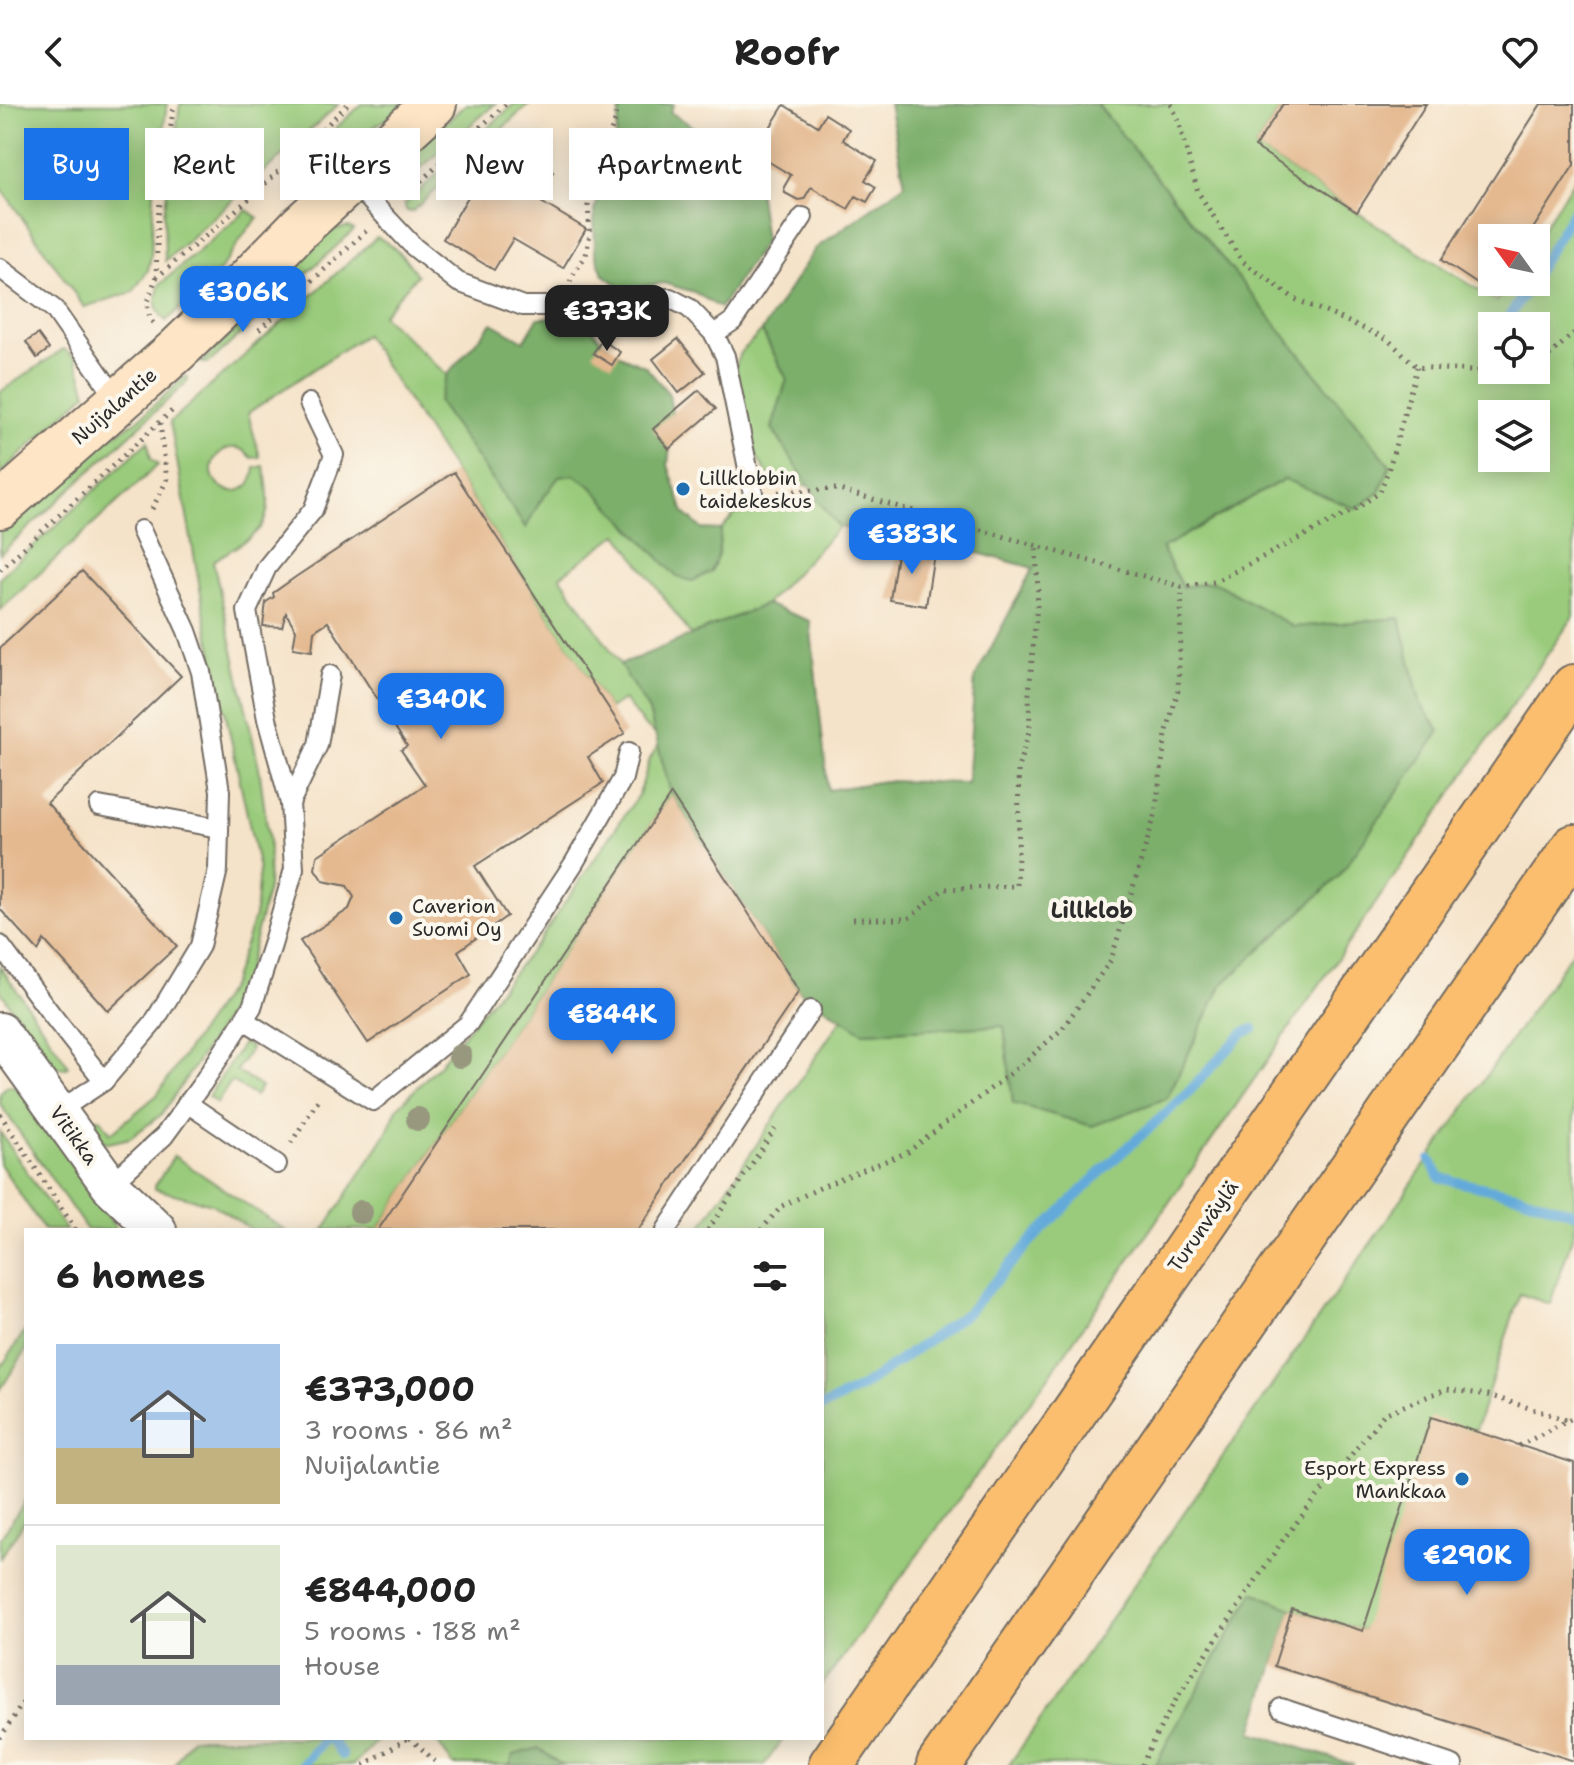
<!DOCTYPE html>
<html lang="en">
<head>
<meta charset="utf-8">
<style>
	:root { --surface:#fff; --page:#f6f6f6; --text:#222; --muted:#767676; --line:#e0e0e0; --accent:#1a73e8 }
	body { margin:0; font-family:"Shantell Sans",sans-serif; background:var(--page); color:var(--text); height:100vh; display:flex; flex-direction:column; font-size:30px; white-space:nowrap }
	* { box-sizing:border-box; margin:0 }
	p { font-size:26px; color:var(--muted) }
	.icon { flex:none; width:44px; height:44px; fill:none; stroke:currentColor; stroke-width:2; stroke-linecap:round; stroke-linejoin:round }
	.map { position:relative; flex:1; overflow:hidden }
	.panel { position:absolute; left:24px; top:1124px; width:800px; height:512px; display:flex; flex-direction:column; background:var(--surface); border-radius:0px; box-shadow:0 4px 20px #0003 }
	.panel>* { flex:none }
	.top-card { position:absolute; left:24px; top:24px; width:800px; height:72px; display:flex; gap:16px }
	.needle { width:52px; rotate:303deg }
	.tools { position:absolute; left:1478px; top:120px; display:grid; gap:16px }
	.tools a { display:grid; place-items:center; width:72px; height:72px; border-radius:0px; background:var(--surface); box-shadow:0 4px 20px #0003; font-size:40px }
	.price { position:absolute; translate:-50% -68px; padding:0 18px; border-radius:16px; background:var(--accent); color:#fff; font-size:26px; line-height:52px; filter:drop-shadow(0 2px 4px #0008) }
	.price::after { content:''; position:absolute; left:50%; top:48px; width:24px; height:18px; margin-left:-12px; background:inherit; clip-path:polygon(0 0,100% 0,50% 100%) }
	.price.on { background:#222; color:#fff }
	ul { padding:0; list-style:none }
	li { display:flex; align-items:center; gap:24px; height:200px; padding:0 32px }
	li+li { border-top:2px solid var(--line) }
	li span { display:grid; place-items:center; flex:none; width:224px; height:160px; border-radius:0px; color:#555 }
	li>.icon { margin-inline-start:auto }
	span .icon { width:96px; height:96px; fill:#fffc; stroke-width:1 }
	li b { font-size:34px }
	h2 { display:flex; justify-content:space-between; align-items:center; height:96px; padding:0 32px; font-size:34px }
	.tag { padding:0 28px; border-radius:0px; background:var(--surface); box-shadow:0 4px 20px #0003; font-size:28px; line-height:72px }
	.tag.on { background:var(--accent); color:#fff }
	header { display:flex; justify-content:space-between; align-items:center; height:104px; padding:0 32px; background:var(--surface); font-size:36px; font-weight:700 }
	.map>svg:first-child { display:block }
	.green { fill:#9acb7b; stroke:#627b53; stroke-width:2; fill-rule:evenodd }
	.forest { fill:#7baf6b; stroke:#536d4b; stroke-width:2 }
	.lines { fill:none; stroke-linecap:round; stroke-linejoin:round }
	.stream { stroke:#64aada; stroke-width:10 }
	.building { fill:#e4b990 }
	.service-casing { stroke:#726b62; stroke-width:22 }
	.minor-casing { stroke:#726b62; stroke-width:42 }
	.secondary-casing { stroke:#726b62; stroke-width:48 }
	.motorway-casing { stroke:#726b62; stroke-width:48 }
	.path { stroke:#726b62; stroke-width:5; stroke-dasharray:2 6; stroke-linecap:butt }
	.service { stroke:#fff; stroke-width:18 }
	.minor { stroke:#fff; stroke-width:38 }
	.secondary { stroke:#fde5c5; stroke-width:44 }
	.motorway { stroke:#fbbe6e; stroke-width:44 }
	.tree { fill:#98987f }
	.poi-dot { fill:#1f6fb2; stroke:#fbf7ec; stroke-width:3 }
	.labels { text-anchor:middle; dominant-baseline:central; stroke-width:8; stroke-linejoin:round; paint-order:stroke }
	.street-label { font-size:20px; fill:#2b2b2b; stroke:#fbf7ec }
	.poi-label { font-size:20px; fill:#2b2b2b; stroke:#fbf7ec; text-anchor:start }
	.neighbourhood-label { font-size:22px; font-weight:bold; fill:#2b2b2b; stroke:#fbf7ec }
</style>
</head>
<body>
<header><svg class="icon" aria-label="back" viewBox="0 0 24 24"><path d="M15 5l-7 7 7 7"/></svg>Roofr<svg class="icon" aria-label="heart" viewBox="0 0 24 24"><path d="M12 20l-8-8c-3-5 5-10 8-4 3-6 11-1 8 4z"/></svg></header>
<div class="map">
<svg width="1574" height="1661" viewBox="0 0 1574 1661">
	<rect width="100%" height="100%" fill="#fbf7ec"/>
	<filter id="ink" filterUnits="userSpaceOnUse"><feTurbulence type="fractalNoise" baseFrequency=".0125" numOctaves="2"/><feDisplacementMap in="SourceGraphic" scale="16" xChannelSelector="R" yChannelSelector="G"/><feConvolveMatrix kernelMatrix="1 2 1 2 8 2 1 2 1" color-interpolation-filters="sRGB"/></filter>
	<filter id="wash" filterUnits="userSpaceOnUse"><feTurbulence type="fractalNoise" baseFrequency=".006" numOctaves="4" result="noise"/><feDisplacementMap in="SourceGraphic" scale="32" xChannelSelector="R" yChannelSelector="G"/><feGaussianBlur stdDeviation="1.8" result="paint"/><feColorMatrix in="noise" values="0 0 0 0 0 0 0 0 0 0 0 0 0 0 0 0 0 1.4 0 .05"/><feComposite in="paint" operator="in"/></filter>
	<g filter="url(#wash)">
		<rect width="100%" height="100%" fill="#f5e3c9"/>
		<g class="green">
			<polygon points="0,0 167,0 154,89 151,153 148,166 133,188 84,203 0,82"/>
			<polygon points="180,0 339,0 165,157 164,109"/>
			<polygon points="362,0 403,0 390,13 319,56 310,48"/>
			<polygon points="466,0 495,0 392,89 397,63"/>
			<polygon points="514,0 529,0 412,108 407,107 404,101"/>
			<path d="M1097,0H1283L1255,43L1496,197L1509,178H1536V135L1574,76V512L1047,1275L822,1581V1126H699L842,914L863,928L1004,922L1013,999L1092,1022L1167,994L1221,882L1339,772L1420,599L1400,514L1294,523L1214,478L1182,483L1162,444L1285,375L1356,405L1390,361ZM1492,222H1536V266H1492ZM1492,310H1536V354H1492Z"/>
			<path d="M247,106L258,114L247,126L216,172L166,217C153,203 154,197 160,180Z"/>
			<polygon points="349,123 354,126 209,259 201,259 276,187 307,143 327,126"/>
			<path d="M377,133C395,142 407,155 417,171L382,211L447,271L439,298L525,423L539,399L559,373L574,371L591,382L652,446L718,451L721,426L734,411L761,404L818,396L839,423L766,500L691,531L618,430L560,472L620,560L649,607L655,630L644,621L624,596L609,605L365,231L248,309L260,353L252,354C230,326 196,362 220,382C225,386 231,388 237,387C250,384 254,375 255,364L264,362C276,424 263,426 213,457L259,663L269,738L268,784L243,882L219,925L162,1010L130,1034L109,1039L95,1033L87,1020L90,1015L100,1014L111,1029L157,991L231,881L255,812L259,766L207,523L170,318Z"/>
			<polygon points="762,227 787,275 772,324 809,382 784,378 768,370 757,354 734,266 740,249"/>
			<polygon points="64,245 76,254 87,289 0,370 0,288"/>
			<polygon points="186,272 188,276 185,280 0,450 0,426 2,424 76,355 138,316"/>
			<polygon points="148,337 151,355 158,361 0,506 0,473"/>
			<polygon points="658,641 671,690 378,1126 324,1126 387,1028 397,1004 439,961 538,838 639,690 650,655"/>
			<path d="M1574,845V1128L1550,1200L1520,1190L1475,1328L1363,1527L1292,1505L1254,1488L1169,1634L1156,1661H1009C1195,1388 1387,1118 1574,845Z"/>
			<polygon points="0,862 62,952 68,961 67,964 53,963 47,959 0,886"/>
			<polygon points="243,939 251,944 236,967 261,983 255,992 231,977 217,999 208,993"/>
			<polygon points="8,981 24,985 117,1126 87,1126 0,1000 0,989"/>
			<polygon points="0,1028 66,1126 44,1126 0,1060"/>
			<polygon points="174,1052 285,1126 252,1126 212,1100 155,1085 155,1082"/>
			<polygon points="26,1225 26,1246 0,1286 0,1265"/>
			<polygon points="26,1395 26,1415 0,1454 0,1435"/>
			<polygon points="191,1634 379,1634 353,1661 174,1661"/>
			<polygon points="435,1634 784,1634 764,1661 453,1661"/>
		</g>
		<g class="forest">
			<polygon points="621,0 674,0 670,8 755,62 765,136 720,204 694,188 663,179 625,186 603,170 595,148 594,106 615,55 615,38"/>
			<polygon points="889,0 1097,0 1390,361 1380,388 1356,405 1284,375 1162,444 1182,483 1214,478 1294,523 1400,514 1420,599 1440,627 1339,772 1221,882 1167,994 1092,1022 1013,999 1004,922 863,928 799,887 671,690 649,607 620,561 766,500 810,517 828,686 884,677 967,679 975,574 1033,464 937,438 839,423 818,396 772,324 787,275 762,227 815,145 905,80"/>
			<polygon points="556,213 588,219 605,242 622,252 645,262 669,290 673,315 668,361 684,409 702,425 721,426 718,451 711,468 692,477 677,473 591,382 574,371 559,373 539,399 526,424 438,298 447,271 492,219 524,237 538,214"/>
			<polygon points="1254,1488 1292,1505 1252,1628 1354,1661 1156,1661 1169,1634"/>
			<polygon points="538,1644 562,1661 510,1661 513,1651"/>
		</g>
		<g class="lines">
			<g class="stream">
				<polyline points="1536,169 1574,106"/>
				<polyline points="1505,220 1531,178"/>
				<polyline points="1430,1056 1440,1074 1520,1092 1574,1109"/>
				<polyline points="822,1303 862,1283 967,1209 1032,1136 1108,1061 1184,993 1243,929 1253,925"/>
				<polyline points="329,1634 342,1651"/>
				<polyline points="302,1661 325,1634"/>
			</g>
		</g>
		<g id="blocks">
			<g class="building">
				<polygon points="1283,0 1426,0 1357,108 1255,43"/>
				<polygon points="1541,0 1574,0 1574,61 1527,134 1492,134 1492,178 1498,178 1491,189 1441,156"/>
				<polygon points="784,1 818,22 825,10 849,25 843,36 877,57 865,76 876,83 867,98 856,92 848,105 811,83 804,95 798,96 785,89 784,83 791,71 754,49"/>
				<polygon points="501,37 553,68 536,95 586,125 563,164 513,135 494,166 443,135"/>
				<polygon points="38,230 49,245 37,254 26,238"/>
				<polygon points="678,235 705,268 679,289 653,255"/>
				<polygon points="602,236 620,248 612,261 593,249"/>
				<polygon points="699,286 716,305 669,345 653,325"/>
				<polygon points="454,368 625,629 588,653 603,679 475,762 507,812 458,847 471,870 368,939 300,837 349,805 354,793 347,782 323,777 315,765 317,752 425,681 401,646 407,642 328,518 314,527 312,547 293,544 296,526 286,509 282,523 263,522 266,498 274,493 273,489 297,472"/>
				<polygon points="898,443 934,449 926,502 890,496"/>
				<polygon points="82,467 181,572 47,699 177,842 108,907 44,836 38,847 0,805 0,544"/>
				<polygon points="671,690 799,887 638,1126 378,1126"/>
				<polygon points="1431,1313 1574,1359 1574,1657 1274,1562 1292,1505 1363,1527"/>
			</g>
		</g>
	</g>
	<g filter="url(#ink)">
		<use href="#blocks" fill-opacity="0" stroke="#726b62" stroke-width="2"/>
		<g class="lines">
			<g class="service-casing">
				<g id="service">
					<polyline points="351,76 414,143 458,178 523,202 590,202 635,196 670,194 689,204 714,230 725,252 753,389"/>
					<polyline points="0,164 54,205 119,298"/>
					<polyline points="714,230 733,217 803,113"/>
					<polyline points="290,699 318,641 330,571"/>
					<polyline points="99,702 219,724"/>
					<polyline points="0,841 52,911 104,977"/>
					<polyline points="244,916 373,997 468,920 574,759 623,674 629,648"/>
					<polyline points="187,999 277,1060"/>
					<polyline points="57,1008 104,977 154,918 200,842 218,765 220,687 201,568 187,527 141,426"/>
					<polyline points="110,1081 164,1032 202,980 252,903 272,841 294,765 290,699 267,615 247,507 267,463 313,406 334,351 309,299"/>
					<polyline points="666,1126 811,906"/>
					<polyline points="1281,1604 1453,1661"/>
				</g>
			</g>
			<g class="minor-casing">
				<polyline id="minor" points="0,928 110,1081 157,1126"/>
			</g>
			<g class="secondary-casing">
				<polyline id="secondary" points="0,402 176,247 230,195 300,123 434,0"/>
			</g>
			<g class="motorway-casing">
				<g id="motorway">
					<polyline points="831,1661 1574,583"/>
					<polyline points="939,1661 1574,743"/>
				</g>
			</g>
			<g class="path">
				<polyline points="1171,0 1177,13 1198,88 1242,157 1295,195 1386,234 1417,263 1498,269 1509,266"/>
				<polyline points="403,93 506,0"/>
				<polyline points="156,174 158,113 174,0"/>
				<polyline points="570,178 573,171 586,151 590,130 588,101 600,55 615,17 616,0"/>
				<polyline points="153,219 150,215 147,198 156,174 242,101 304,44 348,0"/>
				<polyline points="259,226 366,127"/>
				<polyline points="1536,260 1541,259 1574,229"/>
				<polyline points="778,388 836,385 1182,483 1214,478 1356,405 1380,388 1390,361 1417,263"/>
				<polyline points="152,405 167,376 160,319"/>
				<polyline points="0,466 175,304"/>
				<polyline points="853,815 908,815 944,785 1017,782 1019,716 1018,664 1030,624 1029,589 1038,490 1036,442"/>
				<polyline points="0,1010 76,1126"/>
				<polyline points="291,1039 320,993"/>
				<polyline points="708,1126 775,1025"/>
				<polyline points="761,1126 782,1102 826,1081 908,1048 1020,962 1062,925 1111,856 1155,711 1166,630 1178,586 1182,483"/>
				<polyline points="1519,1342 1574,1313"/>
				<polyline points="0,1634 26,1594"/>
				<polyline points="410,1634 439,1661"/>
				<polyline points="364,1661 408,1634"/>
				<polyline points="1142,1661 1153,1637 1178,1592 1285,1433 1384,1310 1446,1285 1488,1291 1567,1316"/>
			</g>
			<use href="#service" class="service"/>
			<use href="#minor" class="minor"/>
			<use href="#secondary" class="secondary"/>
			<use href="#motorway" class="motorway"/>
		</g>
		<g class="tree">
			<circle cx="460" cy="952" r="12"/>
			<circle cx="418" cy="1015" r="12"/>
			<circle cx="361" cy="1108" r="12"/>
		</g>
	</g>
	<g class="poi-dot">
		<circle cx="683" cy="385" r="8"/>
		<circle cx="396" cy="814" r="8"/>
		<circle cx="1462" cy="1375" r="8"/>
	</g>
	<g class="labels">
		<g class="street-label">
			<text transform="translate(114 302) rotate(-41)">Nuijalantie</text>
			<text transform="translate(74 1031) rotate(54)">Vitikka</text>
			<text transform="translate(1203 1122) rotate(-55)">Turunväylä</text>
		</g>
		<g class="poi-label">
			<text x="699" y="374">Lillklobbin<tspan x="699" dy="23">taidekeskus</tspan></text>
			<text x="412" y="802">Caverion<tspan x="412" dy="23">Suomi Oy</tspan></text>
			<text x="1446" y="1364" text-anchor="end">Esport Express<tspan x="1446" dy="23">Mankkaa</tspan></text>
		</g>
		<g class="neighbourhood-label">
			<text x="1092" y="806">Lillklob</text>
		</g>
	</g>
</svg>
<div class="tools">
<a><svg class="needle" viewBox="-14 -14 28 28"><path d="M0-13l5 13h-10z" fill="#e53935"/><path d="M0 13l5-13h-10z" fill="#767676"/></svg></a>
<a><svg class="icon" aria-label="locate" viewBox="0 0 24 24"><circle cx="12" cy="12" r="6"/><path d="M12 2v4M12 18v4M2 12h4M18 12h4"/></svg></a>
<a><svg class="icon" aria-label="layers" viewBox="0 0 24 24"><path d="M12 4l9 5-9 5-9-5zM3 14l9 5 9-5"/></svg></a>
</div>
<b class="price" style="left:243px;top:230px">€306K</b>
<b class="price on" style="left:607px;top:249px">€373K</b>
<b class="price" style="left:912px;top:472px">€383K</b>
<b class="price" style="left:441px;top:637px">€340K</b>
<b class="price" style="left:612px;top:952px">€844K</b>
<b class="price" style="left:1467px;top:1493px">€290K</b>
<div class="top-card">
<a class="tag on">Buy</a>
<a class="tag">Rent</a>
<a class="tag">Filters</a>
<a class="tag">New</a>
<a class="tag">Apartment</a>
</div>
<section class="panel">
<h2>6 homes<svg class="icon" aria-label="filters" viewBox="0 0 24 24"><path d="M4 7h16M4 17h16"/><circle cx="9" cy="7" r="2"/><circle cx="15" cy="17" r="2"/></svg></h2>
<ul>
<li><span style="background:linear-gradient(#a9c7e8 65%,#c2b280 0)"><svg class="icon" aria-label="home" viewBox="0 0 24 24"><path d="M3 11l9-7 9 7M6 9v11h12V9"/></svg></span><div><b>€373,000</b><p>3 rooms · 86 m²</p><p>Nuijalantie</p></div></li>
<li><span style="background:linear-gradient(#dfe7d0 75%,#9aa5b1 0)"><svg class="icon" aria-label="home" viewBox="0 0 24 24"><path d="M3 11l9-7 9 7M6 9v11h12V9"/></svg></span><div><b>€844,000</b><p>5 rooms · 188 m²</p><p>House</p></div></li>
</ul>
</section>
</div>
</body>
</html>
